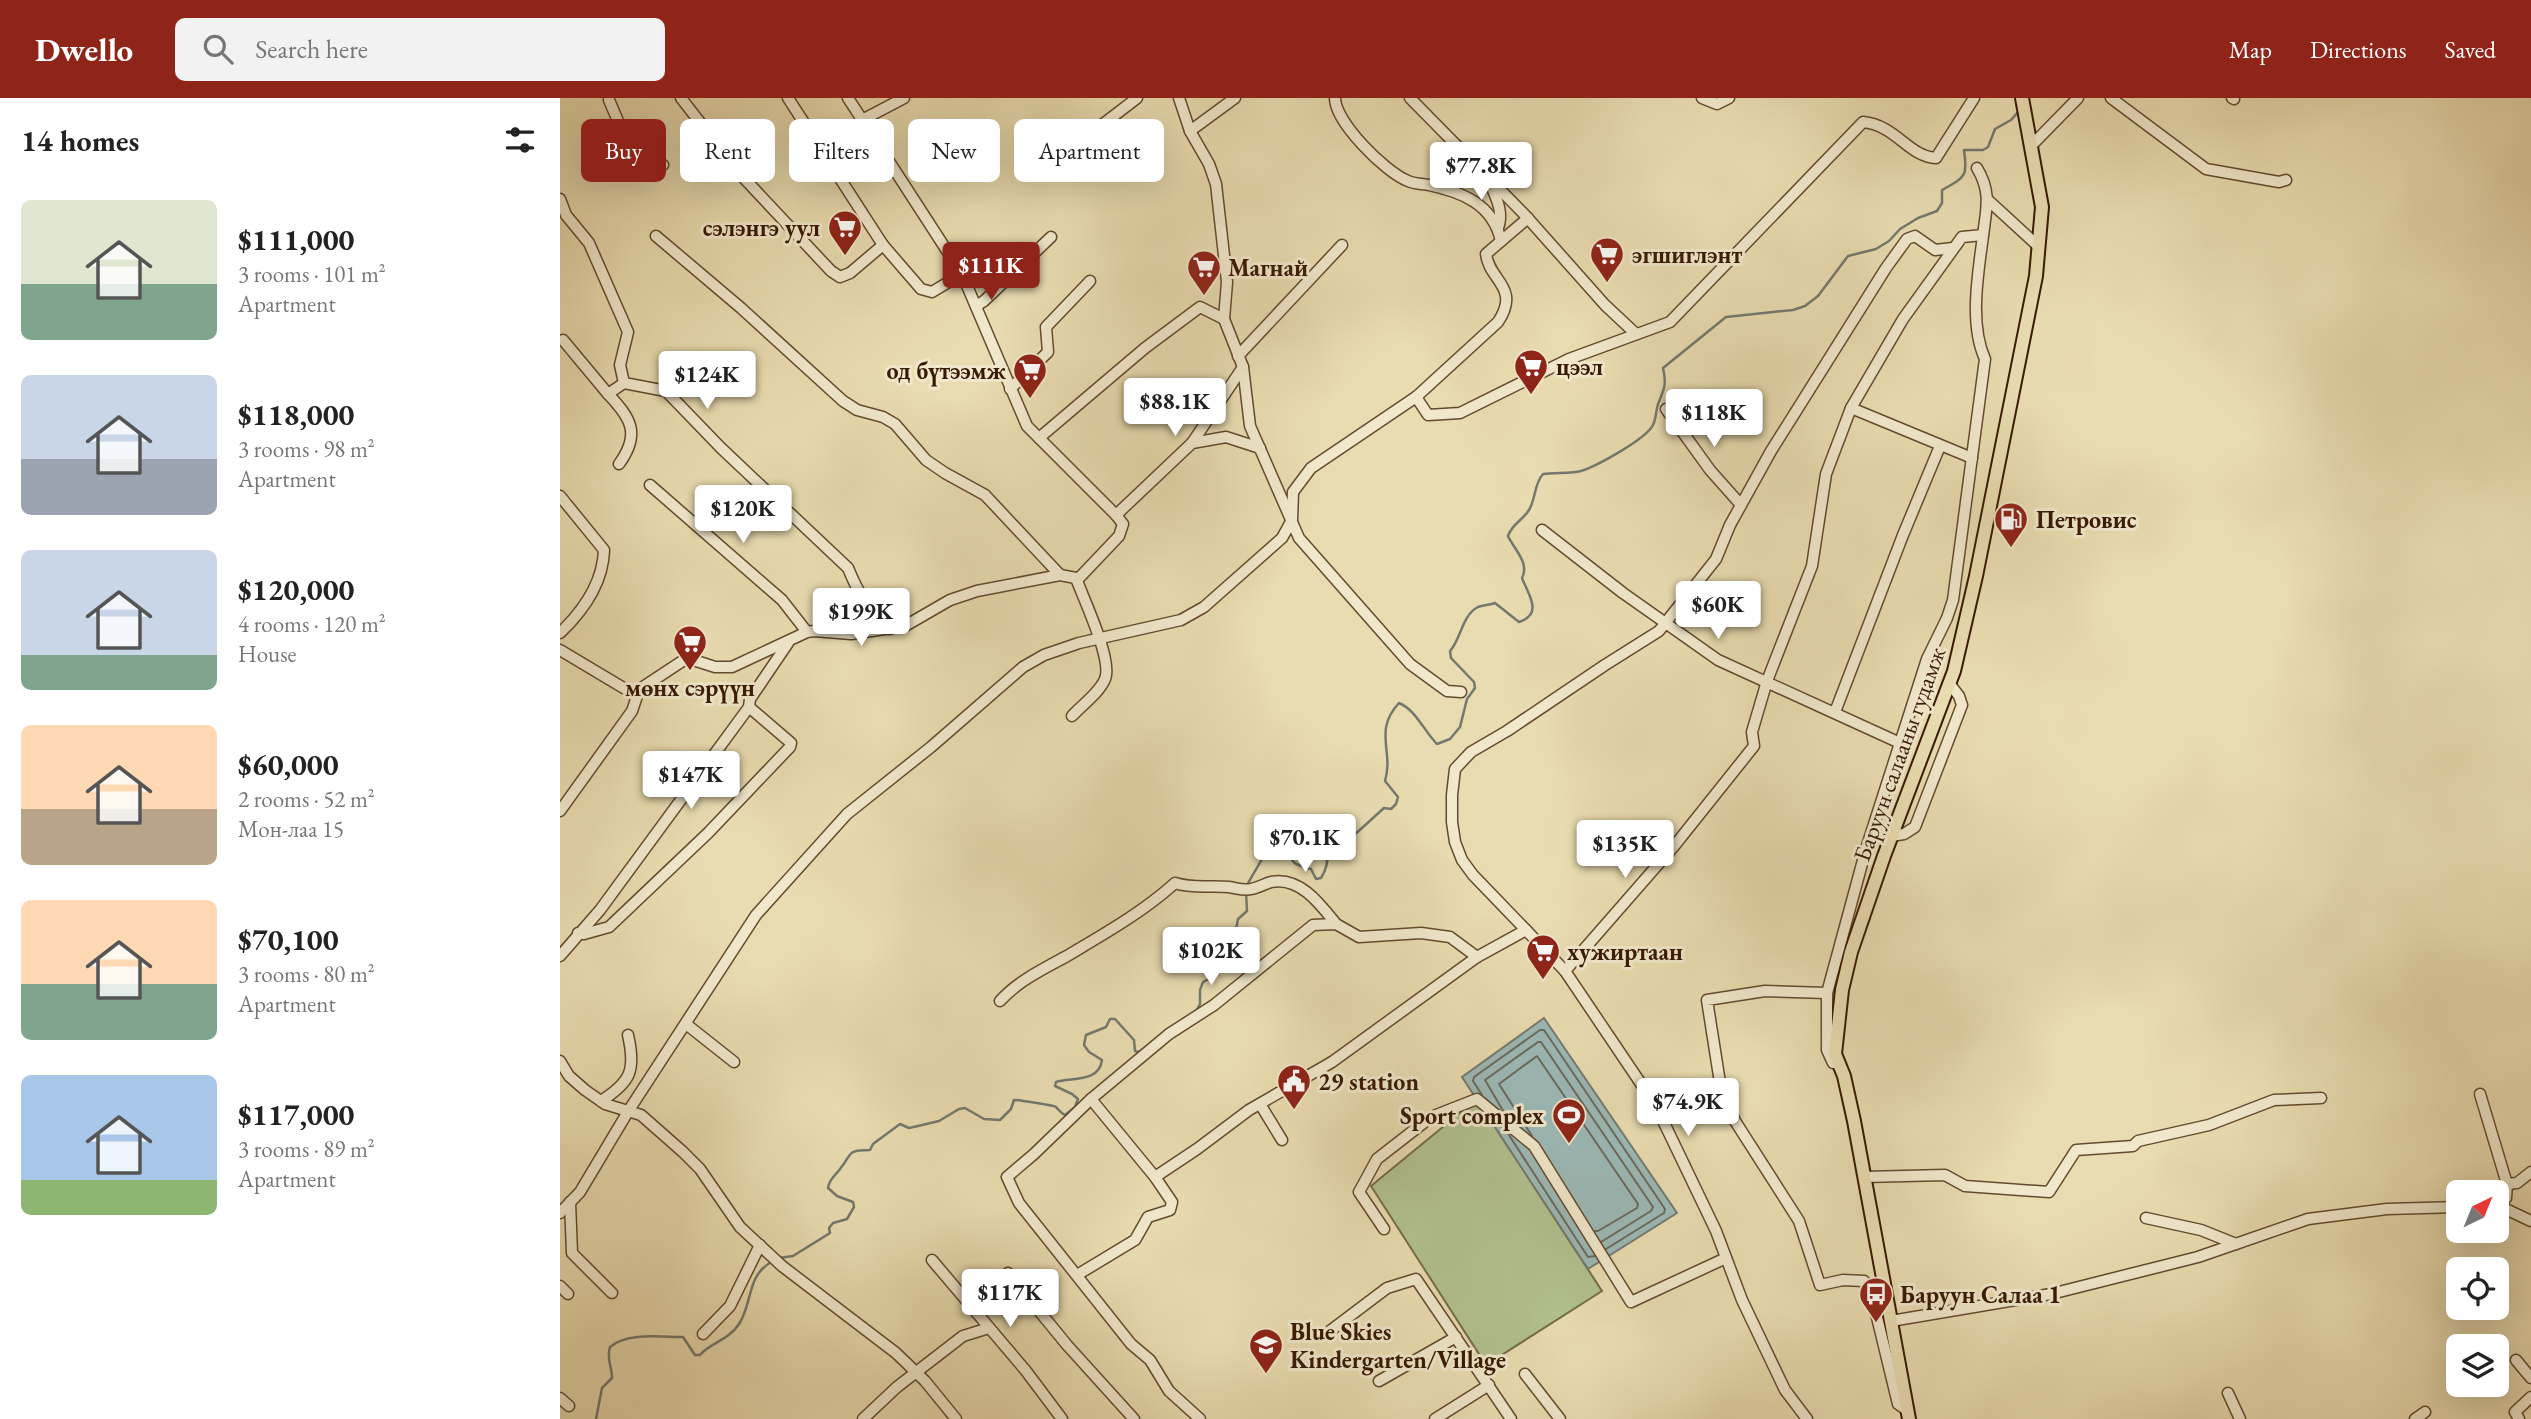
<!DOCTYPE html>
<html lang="en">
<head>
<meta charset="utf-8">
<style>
	:root { --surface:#fff; --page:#f2f2f2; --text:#222; --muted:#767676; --accent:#8f2418 }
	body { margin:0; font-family:"EB Garamond",serif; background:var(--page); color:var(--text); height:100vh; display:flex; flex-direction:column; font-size:26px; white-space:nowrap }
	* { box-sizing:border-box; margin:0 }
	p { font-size:23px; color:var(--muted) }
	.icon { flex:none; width:38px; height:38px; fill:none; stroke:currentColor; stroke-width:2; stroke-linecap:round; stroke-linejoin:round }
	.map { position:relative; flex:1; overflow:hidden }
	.drawer { display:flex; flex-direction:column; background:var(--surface); width:560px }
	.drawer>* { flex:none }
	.banner { position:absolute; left:21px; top:21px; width:665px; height:63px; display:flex; gap:14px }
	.needle { width:46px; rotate:43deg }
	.fabs { position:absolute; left:1886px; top:1082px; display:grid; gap:14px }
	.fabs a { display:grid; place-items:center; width:63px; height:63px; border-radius:10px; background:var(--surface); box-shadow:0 7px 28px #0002; font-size:35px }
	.price { position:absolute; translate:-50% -60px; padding:0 16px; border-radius:7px; background:#fff; color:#222; font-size:23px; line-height:46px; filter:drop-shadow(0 2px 4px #0008) }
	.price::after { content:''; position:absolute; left:50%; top:42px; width:21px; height:16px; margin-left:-10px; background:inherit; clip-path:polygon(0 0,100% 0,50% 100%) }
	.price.on { background:var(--accent); color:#fff }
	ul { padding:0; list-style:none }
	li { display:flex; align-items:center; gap:21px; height:175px; padding:0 21px }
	li span { display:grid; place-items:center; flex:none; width:196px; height:140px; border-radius:10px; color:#555 }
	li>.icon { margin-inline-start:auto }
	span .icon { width:84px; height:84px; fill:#fffc; stroke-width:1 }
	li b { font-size:30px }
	h2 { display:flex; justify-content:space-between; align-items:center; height:84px; padding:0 21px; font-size:30px }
	.tag { padding:0 24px; border-radius:10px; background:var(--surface); box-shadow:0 7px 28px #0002; font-size:24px; line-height:63px }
	.tag.on { background:var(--accent); color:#fff }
	header { display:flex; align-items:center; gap:42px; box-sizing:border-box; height:98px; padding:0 35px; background:var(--accent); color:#fff }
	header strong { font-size:33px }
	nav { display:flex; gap:38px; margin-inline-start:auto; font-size:24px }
	.search { width:490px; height:63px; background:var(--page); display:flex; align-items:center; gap:18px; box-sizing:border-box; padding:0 24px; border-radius:10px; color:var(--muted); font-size:26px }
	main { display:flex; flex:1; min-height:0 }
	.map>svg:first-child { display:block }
	.green { fill:#b1c28f; stroke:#746e48; stroke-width:2 }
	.water { fill:#9cb9b7; stroke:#74796f; stroke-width:2 }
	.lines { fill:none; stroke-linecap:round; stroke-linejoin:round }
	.shore { stroke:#6a695c; stroke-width:2 }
	.stream { stroke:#74796f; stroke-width:2.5 }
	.minor-casing { stroke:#644a2e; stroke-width:13 }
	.major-casing { stroke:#371902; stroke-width:16 }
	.minor { stroke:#f1e8cc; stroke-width:10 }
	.major { stroke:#e9dcb0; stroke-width:12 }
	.labels { text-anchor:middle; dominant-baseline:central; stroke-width:6; stroke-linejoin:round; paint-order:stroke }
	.poi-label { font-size:24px; font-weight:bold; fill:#371902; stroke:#f1e8cc; text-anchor:start }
	.street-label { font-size:24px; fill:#371902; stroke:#f1e8cc }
</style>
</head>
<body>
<header>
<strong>Dwello</strong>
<div class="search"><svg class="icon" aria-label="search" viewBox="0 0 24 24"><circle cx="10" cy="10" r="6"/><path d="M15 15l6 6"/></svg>Search here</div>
<nav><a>Map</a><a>Directions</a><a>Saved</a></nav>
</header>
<main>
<section class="drawer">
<h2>14 homes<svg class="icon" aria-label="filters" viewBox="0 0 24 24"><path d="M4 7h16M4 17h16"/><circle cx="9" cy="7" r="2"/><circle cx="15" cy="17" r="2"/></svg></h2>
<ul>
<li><span style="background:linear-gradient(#dfe7d0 60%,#7fa58c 0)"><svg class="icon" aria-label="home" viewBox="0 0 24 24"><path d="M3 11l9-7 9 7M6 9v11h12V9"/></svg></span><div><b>$111,000</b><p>3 rooms · 101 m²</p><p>Apartment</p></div></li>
<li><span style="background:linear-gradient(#c9d6e8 60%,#9aa5b1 0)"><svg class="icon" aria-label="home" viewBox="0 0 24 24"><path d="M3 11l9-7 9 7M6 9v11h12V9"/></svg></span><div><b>$118,000</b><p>3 rooms · 98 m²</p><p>Apartment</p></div></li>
<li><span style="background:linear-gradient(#c9d6e8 75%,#7fa58c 0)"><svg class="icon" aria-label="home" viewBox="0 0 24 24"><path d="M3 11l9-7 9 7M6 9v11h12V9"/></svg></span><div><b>$120,000</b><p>4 rooms · 120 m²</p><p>House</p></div></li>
<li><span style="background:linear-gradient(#ffd9b3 60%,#b9a48a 0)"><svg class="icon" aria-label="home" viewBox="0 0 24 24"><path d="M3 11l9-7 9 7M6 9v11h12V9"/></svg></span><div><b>$60,000</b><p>2 rooms · 52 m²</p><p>Мон-лаа 15</p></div></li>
<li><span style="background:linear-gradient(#ffd9b3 60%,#7fa58c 0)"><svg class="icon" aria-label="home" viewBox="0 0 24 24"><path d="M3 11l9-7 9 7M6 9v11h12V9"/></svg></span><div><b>$70,100</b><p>3 rooms · 80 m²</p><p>Apartment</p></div></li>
<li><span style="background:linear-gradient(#a9c7e8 75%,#8fb573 0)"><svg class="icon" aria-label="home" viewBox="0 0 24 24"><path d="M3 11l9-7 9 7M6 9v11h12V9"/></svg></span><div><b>$117,000</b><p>3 rooms · 89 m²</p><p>Apartment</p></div></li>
</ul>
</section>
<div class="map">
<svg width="1971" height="1321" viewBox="0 0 1971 1321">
	<rect width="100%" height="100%" fill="#e9dcb0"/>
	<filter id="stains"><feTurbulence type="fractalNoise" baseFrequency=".00286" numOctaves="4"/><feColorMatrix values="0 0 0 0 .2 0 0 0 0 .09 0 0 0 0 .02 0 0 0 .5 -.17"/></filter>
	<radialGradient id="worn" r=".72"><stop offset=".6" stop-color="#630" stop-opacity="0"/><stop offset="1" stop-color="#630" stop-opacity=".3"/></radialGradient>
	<polygon class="green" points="917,1001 1042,1193 926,1267 811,1088"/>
	<polygon class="water" points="984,920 1117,1115 1028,1171 902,979"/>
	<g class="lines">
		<g class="shore">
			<polyline points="922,997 913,983 914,979 980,932 984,932 1105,1111 1104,1115 1046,1151"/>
			<polyline points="945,1016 925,982 978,944 981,944 1093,1109 1091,1113 1041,1144"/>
			<polyline points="947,1034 1028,1159 1035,1158"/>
			<polyline points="972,1038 939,986 977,958 1078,1106 1077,1110 1038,1133 1035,1133"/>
		</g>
		<g class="stream">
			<path d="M687,787C691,780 709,748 713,745L725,747C736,765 726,764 751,771L756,781L761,780C776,757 756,744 786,736L792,739L824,710L831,711L836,706L838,699L825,683C834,653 813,633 839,605C856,612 864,633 877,646L890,641L900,629L907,601L915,590L914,584L891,560L890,553C901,541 902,517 918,509C923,507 930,507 935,505L959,524C984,516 968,496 962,480C970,465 954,451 948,438C952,426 963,422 969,412C976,400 974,386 983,376C994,374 1012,376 1021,373C1037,368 1086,341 1093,327C1096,321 1096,313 1098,306C1104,291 1107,287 1103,270L1166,219L1233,212L1245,208L1258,198L1288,158L1316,151L1329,143L1340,131L1358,120L1377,113L1382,105V92C1405,79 1408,79 1404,52H1423L1428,49L1435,31L1451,22L1459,13"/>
			<polyline points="635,915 640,906 640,892 643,884 657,877 673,846 678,821 687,813 686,793"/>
			<path d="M219,1160L233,1158L270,1135L269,1130L273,1125L287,1121L294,1109L293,1104L277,1098L268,1090C269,1081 275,1078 280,1071C293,1056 285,1052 310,1052L313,1046L340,1026L349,1030L358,1028L379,1023L399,1011L405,1010L424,1021L440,1022L451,1011L454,1002C458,1002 493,1007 496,1009C499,1012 501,1015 505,1017L515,1009L518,1001L512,996L495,988L496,984C511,979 539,985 542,962L529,954L524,947L526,937L546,929L550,921H555L574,942L575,953L578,954L587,949"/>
			<path d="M36,1321L42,1290L52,1280C52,1269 46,1260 50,1249C67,1234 101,1239 123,1239L135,1257H140C151,1244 168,1243 179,1226C193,1205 186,1177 213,1163"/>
		</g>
		<g class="minor-casing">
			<g id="minor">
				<polyline points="121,0 181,77 271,173 280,179 290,175 323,147"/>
				<polyline points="228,0 323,147 361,191 372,194 402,176"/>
				<polyline points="619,0 630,33 649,66 656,86 667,184 664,221 683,269 690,328 739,440 850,566 887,593 901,594"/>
				<path d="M775,0C775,24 825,74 848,83C854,86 863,86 869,87C902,94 933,106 941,143"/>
				<polyline points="850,0 965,117 1045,207 1076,236"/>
				<polyline points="1142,0 1157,6 1169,0"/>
				<polyline points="1551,0 1646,71 1719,84 1726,82"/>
				<polyline points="1672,0 1674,1"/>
				<polyline points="49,2 73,58 93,72 103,67"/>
				<polyline points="302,22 344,0"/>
				<polyline points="630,33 675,0"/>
				<polyline points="526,45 538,30 577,0"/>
				<polyline points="1471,48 1518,0"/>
				<path d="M930,85C936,100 944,114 938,130"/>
				<path d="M0,101L6,117L29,145L68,234L60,267L64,285L106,293L161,350L288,470C299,497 308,511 330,531"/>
				<polyline points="1429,103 1478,148"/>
				<polyline points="96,138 181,210 283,303 297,312 323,319 335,326 366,362 385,375 425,397 500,477"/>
				<polyline points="416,208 424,203 491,139"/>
				<polyline points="3,242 48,296"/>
				<polyline points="678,258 782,147"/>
				<polyline points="450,291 488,254 486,229 530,183"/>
				<path d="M856,299L938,224C961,189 929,183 926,156L968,120"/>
				<polyline points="1291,310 1412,360"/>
				<polyline points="1106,311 1150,372 1181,407"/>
				<polyline points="479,340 585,250 640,209 664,221"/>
				<polyline points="632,345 683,269"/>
				<path d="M59,366C81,336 71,320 48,296L64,285"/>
				<polyline points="90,387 222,502 247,534"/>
				<path d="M0,398L44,452C43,485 23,513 0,535"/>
				<polyline points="556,417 632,345 666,339 700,350"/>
				<polyline points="982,432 1063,495 1158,562 1340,645"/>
				<polyline points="0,552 77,598 80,591 127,560 155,569 172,569 247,534 254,533 291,536 345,528 390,502 417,493 500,477 516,480 520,479 559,438 563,426 556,417 467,328 402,176 288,0"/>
				<polyline points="1275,614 1343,437 1380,348"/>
				<path d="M512,618C522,607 540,594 545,581C553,562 523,500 516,480"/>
				<polyline points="0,713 72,613 77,598"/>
				<polyline points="1331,738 1344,736 1355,729 1402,607 1399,598 1389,585"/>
				<polyline points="966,832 913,777 902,762 895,744 892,724 892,697 895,671 911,654 947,633 1045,567 1099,533 1156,461 1170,427 1211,353 1326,170 1347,141 1355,138 1375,152 1393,150"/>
				<polyline points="18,835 24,836 49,829 149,734 230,649 231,645 189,609"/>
				<polyline points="0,858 40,812 189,609 190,601 228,545"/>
				<polyline points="1005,873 1115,747 1194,648 1192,634 1207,583 1252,468 1266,376 1291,310 1343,221 1402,139 1423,137"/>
				<polyline points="1267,895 1205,893 1147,902 1161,991 1175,1023 1239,1123 1260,1187 1283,1182 1304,1183 1315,1211 1338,1306 1348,1313"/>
				<path d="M440,903C458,883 483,871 507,858C544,836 583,814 615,785C633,791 651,787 669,789C677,790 683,793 691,791C698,790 704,786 711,784C740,778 761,807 776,826"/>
				<polyline points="126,926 174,964"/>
				<polyline points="0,963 9,978 25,992 45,1006 81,1017 123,1054 140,1071 180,1129 222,1168 336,1255 365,1283 396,1321"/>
				<path d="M1273,965L1267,952V895L1306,751L1367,561L1387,520L1393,502L1425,261C1409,226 1418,176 1423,138C1426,111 1432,95 1417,70"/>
				<polyline points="1920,996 1947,1086 1946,1100 1939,1107"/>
				<path d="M41,1003C71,984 76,972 68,937"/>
				<polyline points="700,1006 722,1042"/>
				<polyline points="595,1079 637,1051 689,1012 772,964 917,859 966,832 1005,873 1096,1008 1156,1133 1182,1202 1225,1292 1247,1321"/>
				<polyline points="1304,1079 1385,1077 1405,1088 1489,1094 1516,1052 1573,1048 1578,1043 1649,1027 1714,1002 1761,1000"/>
				<polyline points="1947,1086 1957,1085 1971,1074"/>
				<polyline points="10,1104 12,1155 52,1195"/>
				<polyline points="1937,1107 1971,1123"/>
				<path d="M0,1115L20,1094L69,1012L196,817L287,716L371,649L463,569L484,557L519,545L621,522L644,509L722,440L732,422L733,394L751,370L856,299L868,317L900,315L1009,261L1110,224L1303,24C1336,27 1349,59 1376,60L1414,0"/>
				<polyline points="1586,1120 1641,1132 1676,1146"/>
				<polyline points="824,1131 799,1094 817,1061 871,1019 917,1001 974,1048 1071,1204 1166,1160"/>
				<polyline points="372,1162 466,1273 502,1321"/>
				<polyline points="448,1175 507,1247 574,1321"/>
				<polyline points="517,1177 575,1142 588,1119 610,1112 612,1104 595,1079 531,1001"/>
				<polyline points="0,1188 8,1196"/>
				<polyline points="1331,1223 1491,1196 1638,1159 1748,1121 1827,1111 1899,1109"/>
				<polyline points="770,1233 827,1190 856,1181 951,1321"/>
				<polyline points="143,1236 170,1208 200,1147"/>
				<polyline points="1956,1262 1971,1280"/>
				<polyline points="965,1276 1000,1321"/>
				<polyline points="819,1283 896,1239"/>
				<polyline points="1668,1295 1680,1321"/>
				<polyline points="0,1300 9,1308"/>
				<polyline points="303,1321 337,1289 403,1238 429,1230"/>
				<polyline points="640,1321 609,1293 590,1262 571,1246 459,1105 447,1079 474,1056 531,1001 609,936 654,907 753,827 776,826 799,839 861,835 890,839 917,859"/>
				<polyline points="875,1321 929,1287"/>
				<polyline points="1855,1321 1865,1314"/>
				<polyline points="1959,1321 1955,1314 1971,1299"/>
			</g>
		</g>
		<g class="major-casing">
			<polyline id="major" points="1349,1321 1294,1023 1284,978 1275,956 1282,892 1291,854 1324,758 1394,573 1416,478 1476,178 1482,109 1462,0"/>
		</g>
		<use href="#minor" class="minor"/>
		<use href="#major" class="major"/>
	</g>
	<defs>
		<g id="supermarket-pin" transform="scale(1.75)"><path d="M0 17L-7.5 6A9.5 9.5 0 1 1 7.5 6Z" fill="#8f2418" stroke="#f1e8cc"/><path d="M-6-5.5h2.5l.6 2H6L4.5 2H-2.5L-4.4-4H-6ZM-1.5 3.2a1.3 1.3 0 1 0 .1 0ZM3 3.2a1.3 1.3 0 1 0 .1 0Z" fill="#fff"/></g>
		<g id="fuel-pin" transform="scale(1.75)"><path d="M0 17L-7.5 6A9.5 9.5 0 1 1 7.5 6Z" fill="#8f2418" stroke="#f1e8cc"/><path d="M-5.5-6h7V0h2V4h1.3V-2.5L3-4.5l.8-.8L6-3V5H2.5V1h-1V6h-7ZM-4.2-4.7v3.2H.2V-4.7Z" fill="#fff"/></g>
		<g id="civic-pin" transform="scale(1.75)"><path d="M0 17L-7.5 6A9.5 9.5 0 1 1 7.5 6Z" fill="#8f2418" stroke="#f1e8cc"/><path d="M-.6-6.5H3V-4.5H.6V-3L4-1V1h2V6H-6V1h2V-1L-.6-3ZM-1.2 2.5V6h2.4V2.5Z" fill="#fff"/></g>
		<g id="stadium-pin" transform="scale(1.75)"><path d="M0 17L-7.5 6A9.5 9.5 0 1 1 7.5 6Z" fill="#8f2418" stroke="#f1e8cc"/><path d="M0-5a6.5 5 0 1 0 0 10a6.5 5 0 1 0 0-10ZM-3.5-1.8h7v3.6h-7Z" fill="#fff"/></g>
		<g id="bus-pin" transform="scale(1.75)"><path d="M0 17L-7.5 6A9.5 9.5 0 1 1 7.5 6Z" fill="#8f2418" stroke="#f1e8cc"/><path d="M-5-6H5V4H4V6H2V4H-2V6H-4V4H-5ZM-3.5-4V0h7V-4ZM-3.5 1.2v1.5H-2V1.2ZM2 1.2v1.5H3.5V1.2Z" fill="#fff"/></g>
		<g id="school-pin" transform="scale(1.75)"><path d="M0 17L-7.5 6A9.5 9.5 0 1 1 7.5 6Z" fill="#8f2418" stroke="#f1e8cc"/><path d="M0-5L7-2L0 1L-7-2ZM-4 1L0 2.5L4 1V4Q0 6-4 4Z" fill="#fff"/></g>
	</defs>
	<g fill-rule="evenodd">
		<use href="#supermarket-pin" x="285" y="129"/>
		<use href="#supermarket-pin" x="1047" y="156"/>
		<use href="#supermarket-pin" x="644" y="169"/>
		<use href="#supermarket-pin" x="971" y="268"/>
		<use href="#supermarket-pin" x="470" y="272"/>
		<use href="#fuel-pin" x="1451" y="421"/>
		<use href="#supermarket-pin" x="130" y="544"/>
		<use href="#supermarket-pin" x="983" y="853"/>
		<use href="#civic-pin" x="734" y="983"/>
		<use href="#stadium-pin" x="1009" y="1017"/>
		<use href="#bus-pin" x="1316" y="1196"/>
		<use href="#school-pin" x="706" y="1247"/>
	</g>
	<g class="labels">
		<g class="poi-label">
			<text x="260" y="129" text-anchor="end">сэлэнгэ уул</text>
			<text x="1072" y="156">эгшиглэнт</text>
			<text x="668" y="169">Магнай</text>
			<text x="996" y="268">цээл</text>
			<text x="446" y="272" text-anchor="end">од бүтээмж</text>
			<text x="1476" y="421">Петровис</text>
			<text x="130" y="589" text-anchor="middle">мөнх сэрүүн</text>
			<text x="1007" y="853">хужиртаан</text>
			<text x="758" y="983">29 station</text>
			<text x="984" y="1017" text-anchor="end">Sport complex</text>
			<text x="1340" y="1196">Баруун Салаа 1</text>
			<text x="730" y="1233">Blue Skies<tspan x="730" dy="28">Kindergarten/Village</tspan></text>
		</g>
		<g class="street-label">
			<text transform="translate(1339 656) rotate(-70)">Баруун салааны гудамж</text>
		</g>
	</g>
	<rect width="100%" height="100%" filter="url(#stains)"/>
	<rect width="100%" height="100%" fill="url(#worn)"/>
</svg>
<div class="fabs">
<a><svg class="needle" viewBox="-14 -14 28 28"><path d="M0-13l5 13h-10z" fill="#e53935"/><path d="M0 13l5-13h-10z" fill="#767676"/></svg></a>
<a><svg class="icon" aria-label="locate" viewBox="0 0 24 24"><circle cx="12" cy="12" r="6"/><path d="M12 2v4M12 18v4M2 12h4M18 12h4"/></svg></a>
<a><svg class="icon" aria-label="layers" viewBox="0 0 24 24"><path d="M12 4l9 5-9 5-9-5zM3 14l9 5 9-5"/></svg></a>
</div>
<b class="price" style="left:921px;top:104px">$77.8K</b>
<b class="price on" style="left:431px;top:204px">$111K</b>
<b class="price" style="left:147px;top:313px">$124K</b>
<b class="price" style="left:615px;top:340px">$88.1K</b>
<b class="price" style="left:1154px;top:351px">$118K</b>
<b class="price" style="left:183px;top:447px">$120K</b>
<b class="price" style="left:1158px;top:543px">$60K</b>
<b class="price" style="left:301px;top:550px">$199K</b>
<b class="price" style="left:131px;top:713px">$147K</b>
<b class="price" style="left:745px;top:776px">$70.1K</b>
<b class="price" style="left:1065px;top:782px">$135K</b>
<b class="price" style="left:651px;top:889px">$102K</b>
<b class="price" style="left:1128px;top:1040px">$74.9K</b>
<b class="price" style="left:450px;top:1231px">$117K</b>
<div class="banner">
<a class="tag on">Buy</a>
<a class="tag">Rent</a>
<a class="tag">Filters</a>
<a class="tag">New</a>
<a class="tag">Apartment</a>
</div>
</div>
</main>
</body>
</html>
